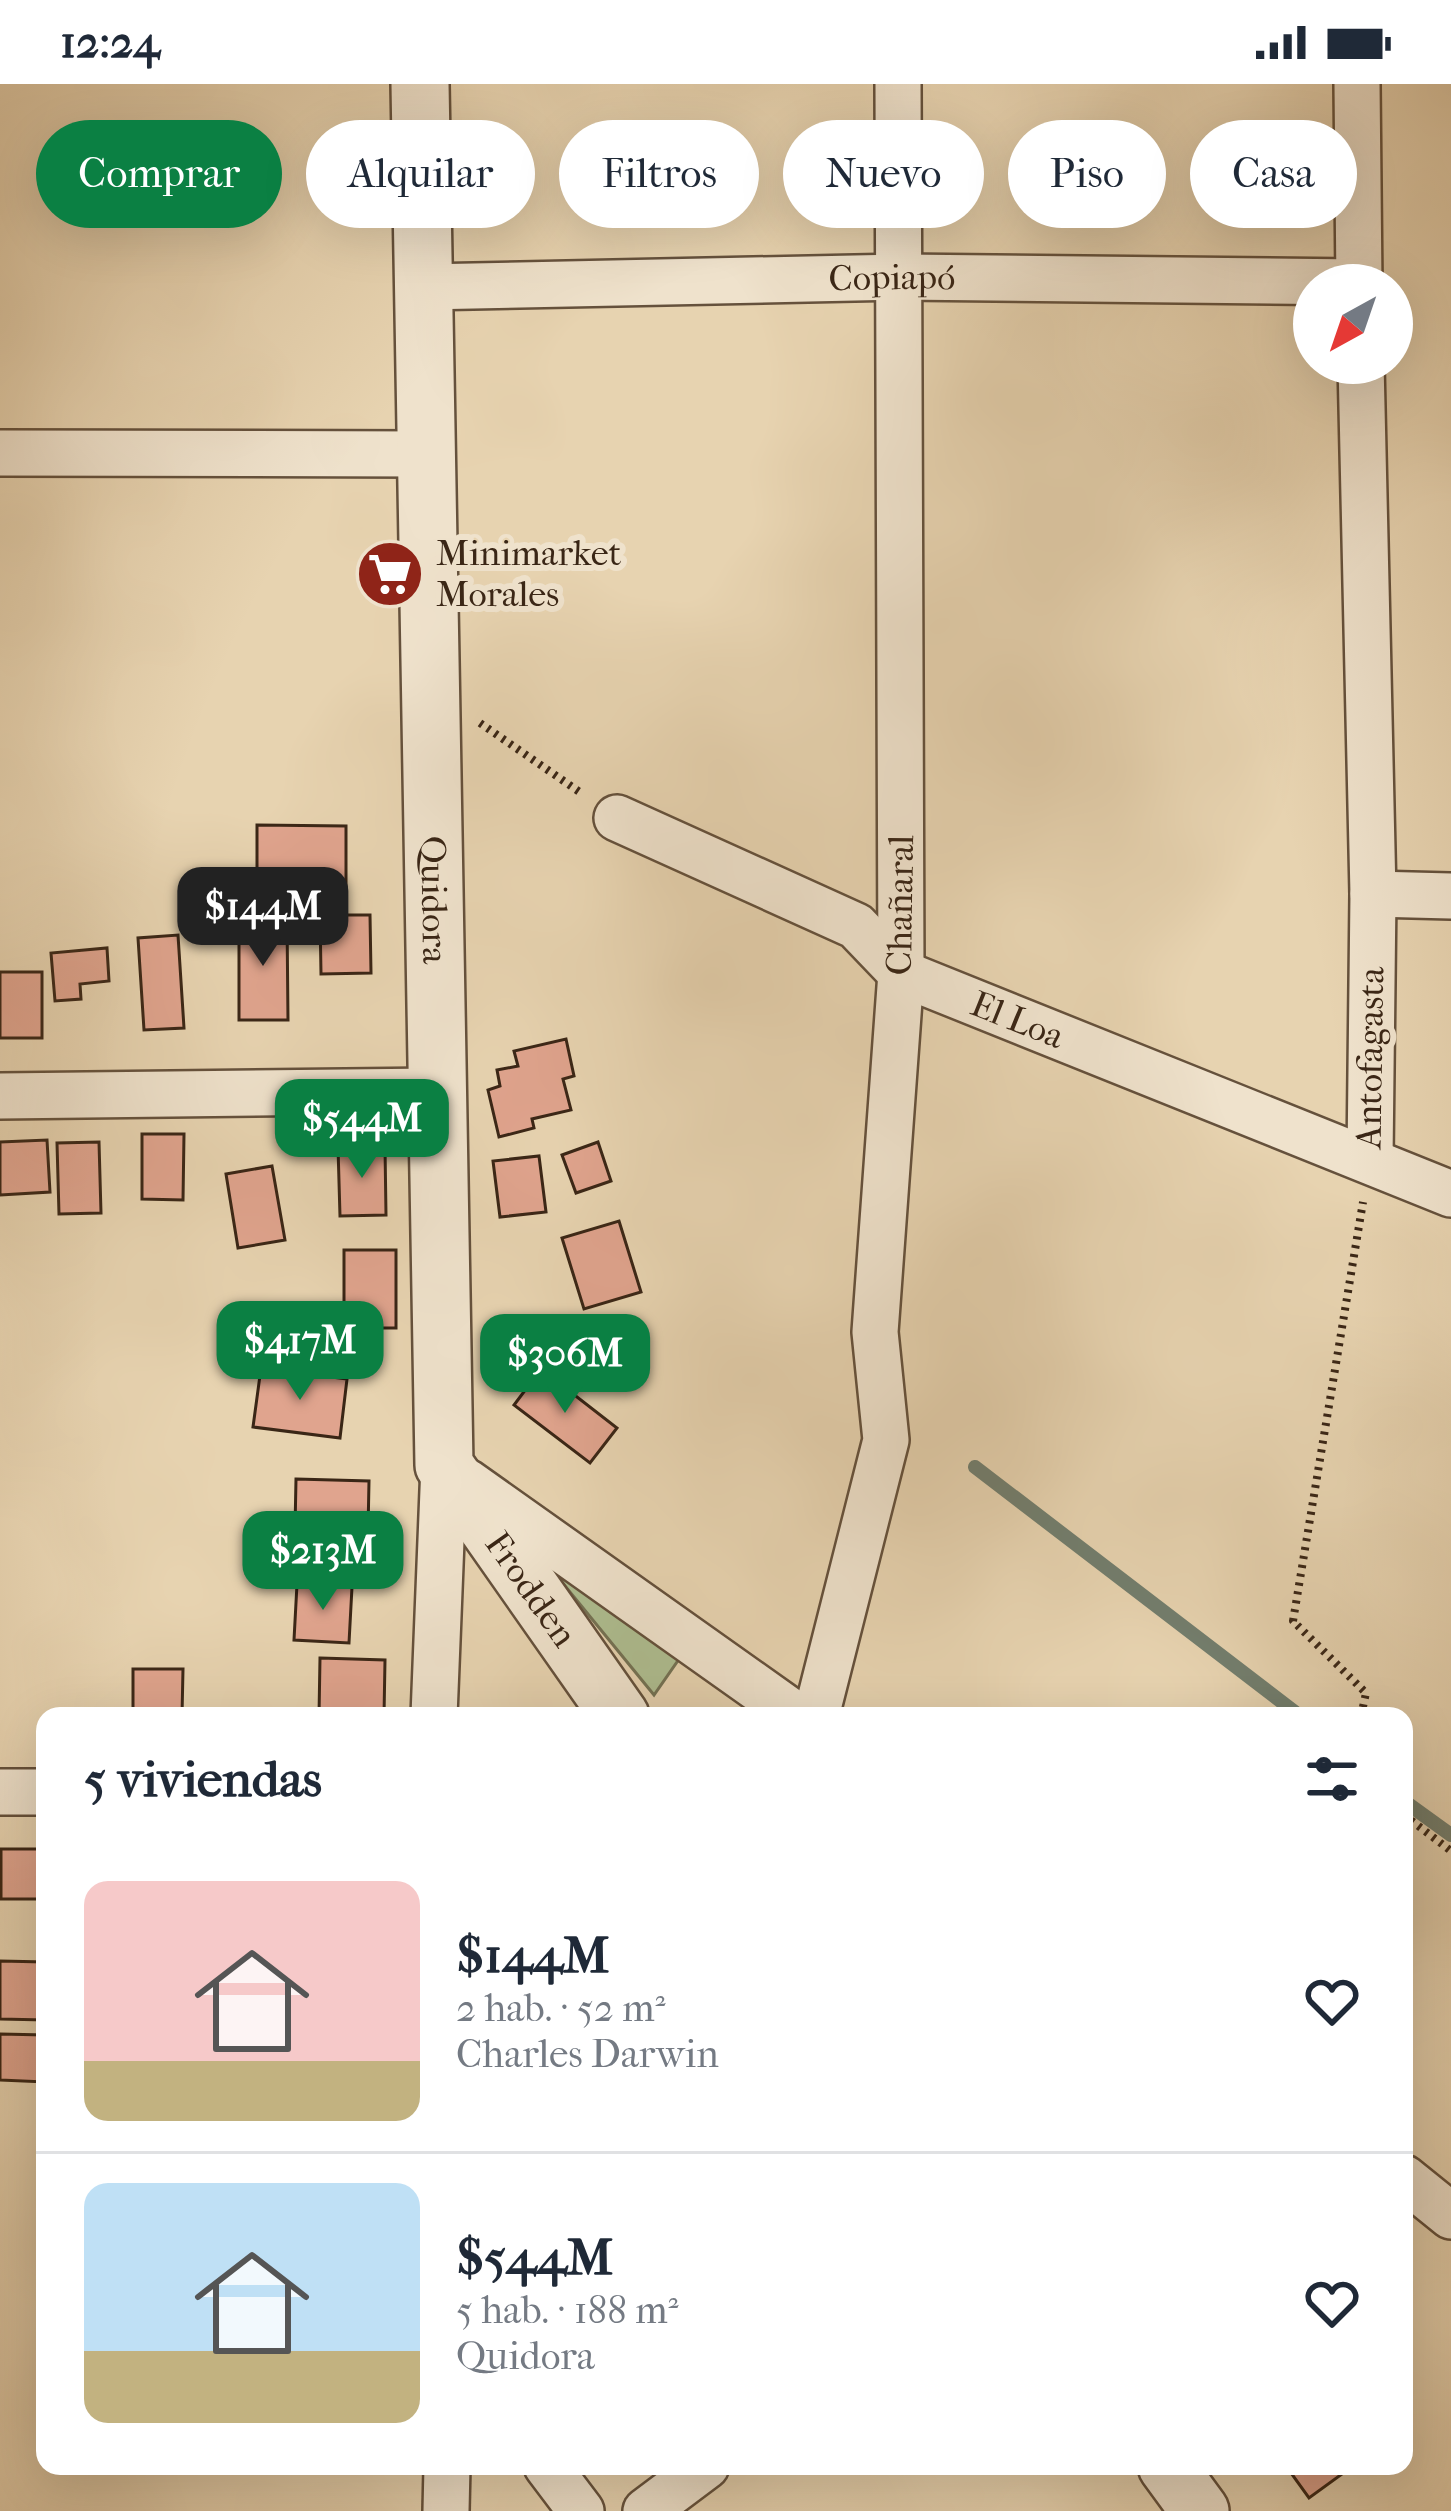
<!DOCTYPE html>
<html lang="es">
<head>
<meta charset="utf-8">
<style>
	:root { --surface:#fff; --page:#f2f2f3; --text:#1f2937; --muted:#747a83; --line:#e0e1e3; --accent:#0b8043 }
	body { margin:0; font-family:"IM FELL French Canon",serif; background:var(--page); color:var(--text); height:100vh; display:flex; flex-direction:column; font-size:45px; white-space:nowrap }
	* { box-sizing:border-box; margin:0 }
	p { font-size:39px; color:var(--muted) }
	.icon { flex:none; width:66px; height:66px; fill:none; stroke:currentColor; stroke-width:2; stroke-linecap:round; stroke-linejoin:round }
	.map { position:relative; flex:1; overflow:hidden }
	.sheet { position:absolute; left:36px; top:1623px; width:1377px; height:768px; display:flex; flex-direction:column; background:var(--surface); border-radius:24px; box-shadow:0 12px 48px #0002 }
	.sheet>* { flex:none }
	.top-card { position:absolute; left:36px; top:36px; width:1380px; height:108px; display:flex; gap:24px }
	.needle { width:78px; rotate:220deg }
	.controls { position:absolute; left:1293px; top:180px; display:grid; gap:24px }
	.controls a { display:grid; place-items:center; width:120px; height:120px; border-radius:50%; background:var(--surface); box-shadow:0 12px 48px #0002; font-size:60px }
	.price { position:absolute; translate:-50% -102px; padding:0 27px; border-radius:24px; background:var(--accent); color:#fff; font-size:39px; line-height:78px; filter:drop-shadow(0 3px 6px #0008) }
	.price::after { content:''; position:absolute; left:50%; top:72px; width:36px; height:27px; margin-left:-18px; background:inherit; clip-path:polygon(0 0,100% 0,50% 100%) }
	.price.active { background:#222; color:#fff }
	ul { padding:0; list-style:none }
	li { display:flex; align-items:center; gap:36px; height:300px; padding:0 48px }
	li+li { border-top:3px solid var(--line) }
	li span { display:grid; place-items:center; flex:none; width:336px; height:240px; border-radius:24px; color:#555 }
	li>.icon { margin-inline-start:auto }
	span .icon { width:144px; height:144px; fill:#fffc; stroke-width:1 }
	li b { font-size:51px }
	h2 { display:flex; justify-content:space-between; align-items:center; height:144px; padding:0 48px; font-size:51px }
	.tag { padding:0 42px; border-radius:54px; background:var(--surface); box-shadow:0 12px 48px #0002; font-size:42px; line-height:108px }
	.tag.active { background:var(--accent); color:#fff }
	.status { display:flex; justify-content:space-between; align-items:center; height:84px; padding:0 60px; background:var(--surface); direction:ltr }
	.status svg { height:33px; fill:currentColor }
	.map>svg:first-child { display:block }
	.green { fill:#aebe91; stroke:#747254; stroke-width:3 }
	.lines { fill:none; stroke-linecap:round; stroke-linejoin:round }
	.stream { stroke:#727e6e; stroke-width:14 }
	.building { fill:#e0a48e; stroke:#3a2616; stroke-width:3 }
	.minor-casing { stroke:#65513c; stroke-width:50 }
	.tertiary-casing { stroke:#65513c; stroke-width:62 }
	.path { stroke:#3a2616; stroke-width:8; stroke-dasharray:3 6; stroke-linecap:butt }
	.minor { stroke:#efe2cc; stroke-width:45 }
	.tertiary { stroke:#efe2cc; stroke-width:57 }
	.labels { text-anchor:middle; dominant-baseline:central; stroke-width:12; stroke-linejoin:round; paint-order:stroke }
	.street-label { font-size:36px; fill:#3a2616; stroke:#efe2cc }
	.poi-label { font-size:36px; fill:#3a2616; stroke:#efe2cc; text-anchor:start }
</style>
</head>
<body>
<div class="status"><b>12:24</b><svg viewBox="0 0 49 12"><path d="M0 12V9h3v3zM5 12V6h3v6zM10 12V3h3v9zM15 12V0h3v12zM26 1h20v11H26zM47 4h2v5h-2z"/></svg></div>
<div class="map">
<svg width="1451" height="2427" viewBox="0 0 1451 2427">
	<rect width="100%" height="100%" fill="#e7d3b0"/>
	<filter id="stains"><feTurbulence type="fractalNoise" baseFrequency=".00167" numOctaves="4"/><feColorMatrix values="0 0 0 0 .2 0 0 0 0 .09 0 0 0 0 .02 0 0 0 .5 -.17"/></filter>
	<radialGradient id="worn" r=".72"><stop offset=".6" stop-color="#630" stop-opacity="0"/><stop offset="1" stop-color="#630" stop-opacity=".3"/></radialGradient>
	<polygon class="green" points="534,1464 679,1575 654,1611"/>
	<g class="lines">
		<g class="stream">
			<polyline points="975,1383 1300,1632"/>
			<polyline points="1404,1717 1451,1751"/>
		</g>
	</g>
	<g class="building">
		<polygon points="257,741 346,742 346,805 257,805"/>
		<polygon points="320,831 370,831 371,889 321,890"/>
		<polygon points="239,834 287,834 288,936 239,936"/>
		<polygon points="178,851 184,944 144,946 138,854"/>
		<polygon points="107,864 109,897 80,900 81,915 55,917 51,869"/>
		<rect x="0" y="888" width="42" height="66"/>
		<polygon points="566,955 574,992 563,995 571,1026 532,1035 534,1044 499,1053 488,1006 500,1002 497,986 518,982 514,967"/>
		<polygon points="142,1050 184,1050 183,1116 142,1115"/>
		<polygon points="47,1056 50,1108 0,1111 0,1058"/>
		<polygon points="99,1058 101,1129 59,1130 57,1059"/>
		<polygon points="598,1058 611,1097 576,1109 562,1071"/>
		<polygon points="338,1063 385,1063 386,1131 340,1132"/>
		<polygon points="539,1072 546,1128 500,1133 493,1077"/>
		<polygon points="272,1082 285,1156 238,1164 226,1090"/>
		<polygon points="619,1137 641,1208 584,1225 562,1154"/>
		<rect x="344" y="1166" width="52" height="78"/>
		<polygon points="261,1284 347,1295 340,1354 253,1343"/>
		<polygon points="541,1285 617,1344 590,1379 514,1321"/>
		<polygon points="296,1395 369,1397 368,1448 295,1445"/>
		<polygon points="297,1500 352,1503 349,1559 294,1556"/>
		<polygon points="320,1574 385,1576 384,1632 319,1632"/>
		<polygon points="133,1585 183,1585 182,1632 133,1632"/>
		<rect x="1" y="1765" width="44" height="50"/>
		<polygon points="0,1877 45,1878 45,1936 0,1935"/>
		<polygon points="0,1950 45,1951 45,1998 0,1996"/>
		<polygon points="1286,2382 1353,2382 1309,2414"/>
	</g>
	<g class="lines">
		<g class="minor-casing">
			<g id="minor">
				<polyline points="1357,0 1359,201"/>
				<path id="s1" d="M424,203L901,193L1359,198"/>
				<polyline points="1361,279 1373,810 1370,1075"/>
				<polyline points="0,369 427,370"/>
				<path id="s2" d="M617,734L856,842L901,889L1451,1110"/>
				<polyline points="1373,810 1451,812"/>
				<polyline points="0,1012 436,1007"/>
				<polyline points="467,1398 797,1632"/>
				<polyline points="434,1632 444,1381"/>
				<polyline points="816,1632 886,1356 875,1248 901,889 898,0"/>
				<polyline points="0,1708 45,1708"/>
				<polyline points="1404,2094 1451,2132"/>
				<polyline points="547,2382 581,2427"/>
				<polyline points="446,2427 447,2382"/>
				<polyline points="646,2427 706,2382"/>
			</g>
		</g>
		<g class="tertiary-casing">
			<g id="tertiary">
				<path id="s3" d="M420,0L444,1381L620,1632"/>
				<polyline points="1167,2382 1200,2427"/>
			</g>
		</g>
		<g class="path">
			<polyline points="480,639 581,709"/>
			<polyline points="1361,1632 1366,1609 1293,1537 1363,1118"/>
			<polyline points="1404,1731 1451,1767"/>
		</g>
		<use href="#minor" class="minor"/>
		<use href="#tertiary" class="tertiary"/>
	</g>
	<defs>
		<g id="supermarket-disc" transform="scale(3.45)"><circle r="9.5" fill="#8f2418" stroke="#efe2cc"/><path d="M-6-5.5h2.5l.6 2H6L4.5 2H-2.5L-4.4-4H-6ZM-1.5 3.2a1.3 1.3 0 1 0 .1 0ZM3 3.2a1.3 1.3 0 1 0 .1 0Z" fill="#fff"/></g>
	</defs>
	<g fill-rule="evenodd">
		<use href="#supermarket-disc" x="390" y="490"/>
	</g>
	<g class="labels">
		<g class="street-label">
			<text stroke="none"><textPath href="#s1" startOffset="468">Copiapó</textPath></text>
			<text stroke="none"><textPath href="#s3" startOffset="816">Quidora</textPath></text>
			<text transform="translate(900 821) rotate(-89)">Chañaral</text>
			<text stroke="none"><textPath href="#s2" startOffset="453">El Loa</textPath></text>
			<text transform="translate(1370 974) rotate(-89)">Antofagasta</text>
			<text stroke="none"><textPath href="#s3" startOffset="1533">Frodden</textPath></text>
		</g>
		<g class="poi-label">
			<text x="436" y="469">Minimarket<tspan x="436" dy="41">Morales</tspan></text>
		</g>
	</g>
	<rect width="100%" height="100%" filter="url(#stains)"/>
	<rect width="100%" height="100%" fill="url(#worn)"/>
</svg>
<div class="controls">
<a><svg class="needle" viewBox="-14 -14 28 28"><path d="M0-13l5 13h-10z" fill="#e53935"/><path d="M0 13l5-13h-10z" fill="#747a83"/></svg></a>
</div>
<b class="price active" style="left:263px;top:885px">$144M</b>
<b class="price" style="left:362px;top:1097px">$544M</b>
<b class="price" style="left:300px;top:1319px">$417M</b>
<b class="price" style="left:565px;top:1332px">$306M</b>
<b class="price" style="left:323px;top:1529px">$213M</b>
<div class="top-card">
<a class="tag active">Comprar</a>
<a class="tag">Alquilar</a>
<a class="tag">Filtros</a>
<a class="tag">Nuevo</a>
<a class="tag">Piso</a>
<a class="tag">Casa</a>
</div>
<section class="sheet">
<h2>5 viviendas<svg class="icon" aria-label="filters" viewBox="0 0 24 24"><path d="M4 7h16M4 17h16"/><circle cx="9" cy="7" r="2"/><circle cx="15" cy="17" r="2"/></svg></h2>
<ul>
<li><span style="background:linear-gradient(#f6c9c9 75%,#c2b280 0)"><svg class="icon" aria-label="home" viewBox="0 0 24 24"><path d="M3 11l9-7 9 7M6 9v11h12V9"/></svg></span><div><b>$144M</b><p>2 hab. · 52 m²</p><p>Charles Darwin</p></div><svg class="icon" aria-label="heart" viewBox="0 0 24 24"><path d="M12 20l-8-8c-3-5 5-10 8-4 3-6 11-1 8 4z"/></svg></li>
<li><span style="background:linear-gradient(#bfe0f5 70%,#c2b280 0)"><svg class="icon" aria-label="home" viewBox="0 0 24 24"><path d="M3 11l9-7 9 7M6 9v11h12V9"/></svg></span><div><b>$544M</b><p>5 hab. · 188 m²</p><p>Quidora</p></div><svg class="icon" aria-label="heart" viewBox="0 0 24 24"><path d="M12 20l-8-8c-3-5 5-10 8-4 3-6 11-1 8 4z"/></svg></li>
</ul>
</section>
</div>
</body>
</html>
